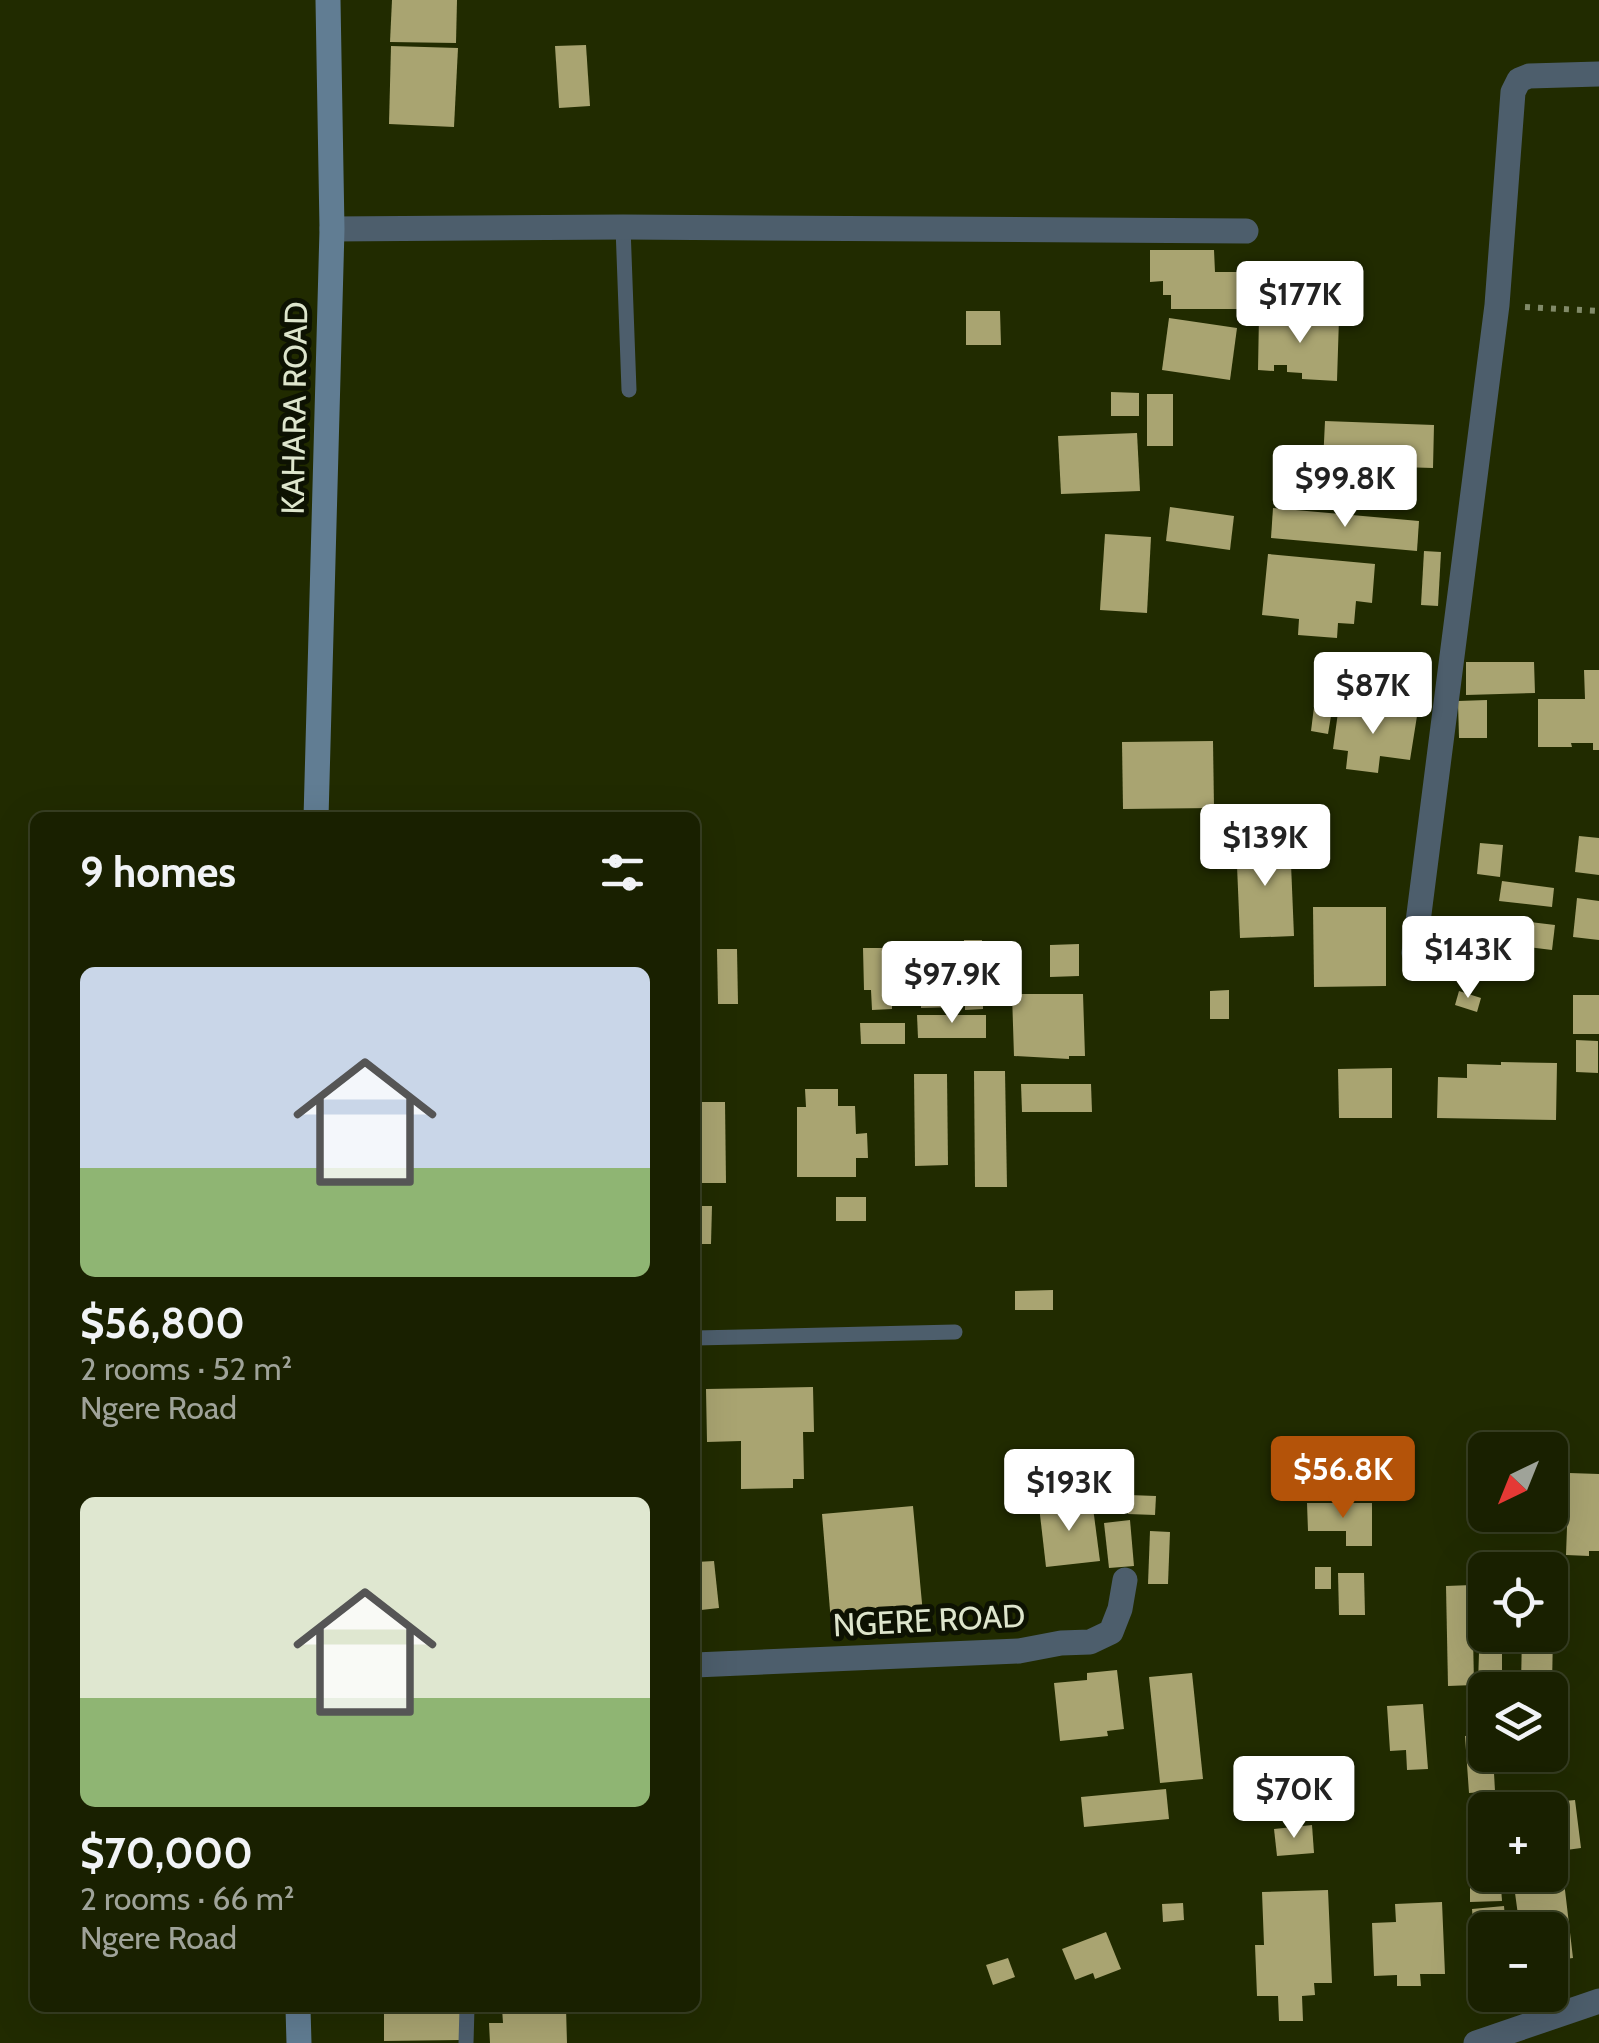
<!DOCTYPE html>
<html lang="en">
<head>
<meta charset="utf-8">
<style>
	:root { --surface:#192000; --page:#262d0f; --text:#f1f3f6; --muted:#9fa399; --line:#373e22; --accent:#b45309 }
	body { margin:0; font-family:Cabin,sans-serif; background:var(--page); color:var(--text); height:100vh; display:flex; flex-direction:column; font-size:38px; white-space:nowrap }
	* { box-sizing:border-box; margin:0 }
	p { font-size:32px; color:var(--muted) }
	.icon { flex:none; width:55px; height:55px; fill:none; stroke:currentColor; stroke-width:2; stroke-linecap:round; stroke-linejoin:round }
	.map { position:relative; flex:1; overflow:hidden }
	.drawer { position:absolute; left:30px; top:812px; width:670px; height:1200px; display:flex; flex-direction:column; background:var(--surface); border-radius:15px; box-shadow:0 10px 40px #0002,0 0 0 2px var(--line) }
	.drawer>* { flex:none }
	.needle { width:65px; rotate:223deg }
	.controls { position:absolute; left:1468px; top:1432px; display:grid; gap:20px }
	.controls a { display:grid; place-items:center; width:100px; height:100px; border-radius:15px; background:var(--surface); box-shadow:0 10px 40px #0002,0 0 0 2px var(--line); font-size:50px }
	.price { position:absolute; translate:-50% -85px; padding:0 22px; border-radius:10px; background:#fff; color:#222; font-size:32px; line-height:65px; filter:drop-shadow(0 2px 5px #0008) }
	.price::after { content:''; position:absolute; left:50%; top:60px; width:30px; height:22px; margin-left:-15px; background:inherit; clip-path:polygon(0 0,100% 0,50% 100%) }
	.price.on { background:var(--accent); color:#fff }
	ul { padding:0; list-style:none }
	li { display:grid; align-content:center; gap:20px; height:530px; padding:0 50px }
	li span { display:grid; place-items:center; height:310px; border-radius:15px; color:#555 }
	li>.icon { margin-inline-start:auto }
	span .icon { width:180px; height:180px; fill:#fffc; stroke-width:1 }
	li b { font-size:42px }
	h2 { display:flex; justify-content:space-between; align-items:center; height:120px; padding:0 50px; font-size:42px }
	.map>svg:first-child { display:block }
	.building { fill:#a9a471 }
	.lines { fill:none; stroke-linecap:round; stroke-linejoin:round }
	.path { stroke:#818a68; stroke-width:6; stroke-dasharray:5 8; stroke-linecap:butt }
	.lane { stroke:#4d5e6c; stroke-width:15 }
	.street { stroke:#4d5e6c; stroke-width:25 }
	.secondary { stroke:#617d93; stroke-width:25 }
	.labels { text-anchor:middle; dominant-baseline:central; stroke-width:10; stroke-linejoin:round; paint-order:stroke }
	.street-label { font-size:32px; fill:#dde5cc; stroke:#0d1202 }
</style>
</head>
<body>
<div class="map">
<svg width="1599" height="2043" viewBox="0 0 1599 2043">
	<rect width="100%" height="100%" fill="#212b00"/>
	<g class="building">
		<polygon points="392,0 457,0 456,43 390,42"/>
		<polygon points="586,45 590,106 559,108 555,46"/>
		<polygon points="391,46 458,48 454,127 389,124"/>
		<polygon points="1150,250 1214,250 1215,272 1239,272 1239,309 1171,309 1171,295 1163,295 1163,281 1150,282"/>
		<polygon points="966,311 1000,311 1001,345 966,345"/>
		<polygon points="1259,315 1339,318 1337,381 1302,379 1302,373 1287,372 1287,365 1274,365 1274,371 1258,370"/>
		<polygon points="1169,318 1237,328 1230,380 1162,370"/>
		<polygon points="1111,392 1139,393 1139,416 1111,416"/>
		<rect x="1147" y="394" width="26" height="52"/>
		<polygon points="1325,421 1434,425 1433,468 1400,467 1400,482 1377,481 1378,466 1323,463"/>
		<polygon points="1137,433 1140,491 1061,494 1058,436"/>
		<polygon points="1170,507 1234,516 1230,550 1166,541"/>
		<polygon points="1273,508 1419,521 1417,551 1271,538"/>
		<polygon points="1105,534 1151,537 1147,613 1100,610"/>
		<polygon points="1424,551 1441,552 1438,606 1421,605"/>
		<polygon points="1268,554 1375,564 1372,603 1356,601 1354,624 1338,623 1337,638 1298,635 1299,619 1262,615"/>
		<polygon points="1466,662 1534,662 1535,693 1466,695"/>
		<polygon points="1584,670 1599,670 1599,750 1593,750 1593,743 1571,743 1572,747 1538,747 1538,699 1585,699"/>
		<polygon points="1487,700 1487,738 1459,738 1458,701"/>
		<polygon points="1339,705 1417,716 1410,760 1380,756 1378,773 1346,769 1348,751 1333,749"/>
		<polygon points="1314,707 1332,710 1328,734 1311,731"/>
		<polygon points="1213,741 1214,808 1123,809 1122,742"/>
		<polygon points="1579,836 1599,838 1599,875 1575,872"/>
		<polygon points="1290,840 1294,936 1240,938 1236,841"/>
		<polygon points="1480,843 1503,845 1500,877 1477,874"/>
		<polygon points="1502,881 1554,888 1552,907 1499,901"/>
		<polygon points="1577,898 1599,901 1599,940 1573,937"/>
		<polygon points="1313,907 1386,907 1386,986 1314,987"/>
		<polygon points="1530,922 1555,925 1552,950 1528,947"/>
		<polygon points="964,940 982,940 983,1009 965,1010"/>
		<polygon points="1079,944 1079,976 1050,977 1050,945"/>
		<polygon points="863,948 904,948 904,990 892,990 892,1009 872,1010 871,990 864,990"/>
		<polygon points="717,949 737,949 738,1004 718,1004"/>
		<polygon points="921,972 957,972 957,1007 921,1008"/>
		<polygon points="1229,990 1229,1019 1210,1019 1210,991"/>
		<polygon points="1459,991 1481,998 1477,1012 1455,1005"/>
		<polygon points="1012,994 1083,994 1085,1056 1069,1056 1069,1059 1014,1056"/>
		<rect x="1573" y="995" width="26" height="39"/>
		<polygon points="917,1015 986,1015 986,1038 918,1038"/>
		<polygon points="860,1023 905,1023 905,1044 861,1044"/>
		<polygon points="1576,1040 1598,1041 1598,1073 1576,1072"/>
		<polygon points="1501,1062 1557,1063 1556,1120 1437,1118 1438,1077 1467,1078 1467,1064 1501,1065"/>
		<polygon points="1392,1068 1392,1118 1339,1118 1338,1069"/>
		<polygon points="974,1071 1005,1071 1007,1187 975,1187"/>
		<polygon points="914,1074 947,1074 948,1165 915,1166"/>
		<polygon points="1021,1084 1091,1084 1092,1112 1022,1112"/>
		<polygon points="805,1089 838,1089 838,1106 855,1106 856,1134 867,1133 868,1158 856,1158 856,1177 797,1177 797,1107 806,1107"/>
		<polygon points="695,1102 725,1102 726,1183 695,1183"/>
		<rect x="836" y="1197" width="30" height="24"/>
		<polygon points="695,1206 712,1206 711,1244 695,1244"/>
		<polygon points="1053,1290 1053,1310 1015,1310 1015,1291"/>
		<polygon points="813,1387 814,1432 803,1432 804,1479 793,1479 793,1488 741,1489 741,1441 707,1442 706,1389"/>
		<polygon points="1569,1473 1599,1474 1599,1551 1589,1551 1589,1556 1566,1555"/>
		<polygon points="1129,1495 1156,1496 1155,1515 1128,1514"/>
		<polygon points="1092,1500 1100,1561 1046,1567 1039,1506"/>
		<polygon points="1307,1503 1372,1503 1372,1546 1346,1546 1346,1531 1308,1531"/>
		<polygon points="913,1506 923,1614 831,1622 822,1514"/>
		<polygon points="1130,1520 1134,1566 1109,1568 1104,1523"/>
		<polygon points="1150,1531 1170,1532 1168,1584 1148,1584"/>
		<polygon points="714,1561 719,1608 701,1610 696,1562"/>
		<rect x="1315" y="1567" width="16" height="22"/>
		<polygon points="1338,1573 1364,1573 1365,1615 1339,1615"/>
		<polygon points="1480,1582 1485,1582 1485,1635 1504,1635 1504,1646 1480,1646"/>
		<polygon points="1472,1585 1474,1685 1448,1686 1446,1586"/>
		<polygon points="1522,1635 1553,1635 1552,1684 1521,1684"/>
		<polygon points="1479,1652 1502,1652 1502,1686 1478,1686"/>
		<polygon points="1117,1670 1124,1729 1107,1731 1108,1736 1060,1741 1054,1683 1087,1680 1087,1673"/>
		<polygon points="1192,1673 1203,1779 1160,1783 1149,1677"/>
		<polygon points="1423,1704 1428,1769 1407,1770 1406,1750 1390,1751 1387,1706"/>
		<polygon points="1485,1735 1485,1755 1493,1755 1495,1791 1469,1793 1465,1736"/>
		<polygon points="1166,1789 1169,1819 1084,1827 1081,1797"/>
		<polygon points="1575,1800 1581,1848 1559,1851 1558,1843 1550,1844 1550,1810 1524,1810 1523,1805"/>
		<polygon points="1467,1817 1485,1817 1485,1837 1466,1837"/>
		<polygon points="1312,1825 1314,1853 1277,1856 1274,1829"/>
		<polygon points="1563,1873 1573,1958 1550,1961 1550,1930 1520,1930 1513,1878"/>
		<polygon points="1501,1887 1502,1901 1470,1902 1470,1888"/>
		<polygon points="1328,1890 1332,1983 1314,1983 1315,1995 1302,1996 1303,2021 1279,2021 1278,1996 1257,1996 1255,1945 1264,1945 1262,1892"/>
		<polygon points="1442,1902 1445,1974 1420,1974 1421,1986 1397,1986 1397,1975 1374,1976 1372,1923 1396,1922 1395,1904"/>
		<polygon points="1183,1903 1184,1920 1163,1922 1162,1904"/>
		<polygon points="1504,1906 1506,1930 1485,1930 1485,1946 1475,1947 1472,1909"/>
		<polygon points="1106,1932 1121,1969 1095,1979 1093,1973 1075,1980 1062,1949"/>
		<polygon points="1008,1958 1015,1977 993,1985 986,1965"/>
		<polygon points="384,2008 460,2008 461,2040 384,2041"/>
		<polygon points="502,2008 566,2008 567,2043 490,2043 489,2023 503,2023"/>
	</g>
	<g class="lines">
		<polyline class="path" points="1525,307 1599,311"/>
		<g class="lane">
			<polyline points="623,227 629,390"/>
			<polyline points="695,1338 955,1332"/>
			<polyline points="466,2043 467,2008"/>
		</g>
		<g class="street">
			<polyline points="332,229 623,227 1246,231"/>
			<polyline points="1414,953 1497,305 1513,92 1519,80 1529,76 1599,74"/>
			<polyline points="695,1665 1019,1651 1061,1643 1090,1642 1111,1632 1120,1609 1125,1580"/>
			<polyline points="1476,2043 1599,2001"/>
		</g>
		<g class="secondary">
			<polyline points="316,818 332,229 328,0"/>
			<polyline points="298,2008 299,2043"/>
		</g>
	</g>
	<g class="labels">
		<g class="street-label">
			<text transform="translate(294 408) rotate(-89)">KAHARA ROAD</text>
			<text transform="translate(929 1620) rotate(-3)">NGERE ROAD</text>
		</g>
	</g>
</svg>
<div class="controls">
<a><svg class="needle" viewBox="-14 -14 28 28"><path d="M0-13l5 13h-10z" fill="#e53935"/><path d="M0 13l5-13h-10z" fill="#9fa399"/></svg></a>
<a><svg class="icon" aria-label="locate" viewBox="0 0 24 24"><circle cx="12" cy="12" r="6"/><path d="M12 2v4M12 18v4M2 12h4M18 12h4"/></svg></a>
<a><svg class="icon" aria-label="layers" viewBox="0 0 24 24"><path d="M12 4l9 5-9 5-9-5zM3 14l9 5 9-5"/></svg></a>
<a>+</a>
<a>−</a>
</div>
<b class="price" style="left:1300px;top:346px">$177K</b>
<b class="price" style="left:1345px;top:530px">$99.8K</b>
<b class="price" style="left:1373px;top:737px">$87K</b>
<b class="price" style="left:1265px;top:889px">$139K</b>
<b class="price" style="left:1468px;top:1001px">$143K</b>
<b class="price" style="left:952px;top:1026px">$97.9K</b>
<b class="price on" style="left:1343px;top:1521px">$56.8K</b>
<b class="price" style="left:1069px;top:1534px">$193K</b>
<b class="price" style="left:1294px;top:1841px">$70K</b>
<section class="drawer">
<h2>9 homes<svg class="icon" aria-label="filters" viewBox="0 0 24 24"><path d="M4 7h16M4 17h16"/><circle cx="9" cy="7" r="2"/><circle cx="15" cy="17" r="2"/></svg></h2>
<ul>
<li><span style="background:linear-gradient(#c9d6e8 65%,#8fb573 0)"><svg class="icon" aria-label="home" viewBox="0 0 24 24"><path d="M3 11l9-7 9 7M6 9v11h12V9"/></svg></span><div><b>$56,800</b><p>2 rooms · 52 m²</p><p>Ngere Road</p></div></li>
<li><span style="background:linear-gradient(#dfe7d0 65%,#8fb573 0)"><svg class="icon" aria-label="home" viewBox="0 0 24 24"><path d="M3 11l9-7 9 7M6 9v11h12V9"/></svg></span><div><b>$70,000</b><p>2 rooms · 66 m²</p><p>Ngere Road</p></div></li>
</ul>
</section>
</div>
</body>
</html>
